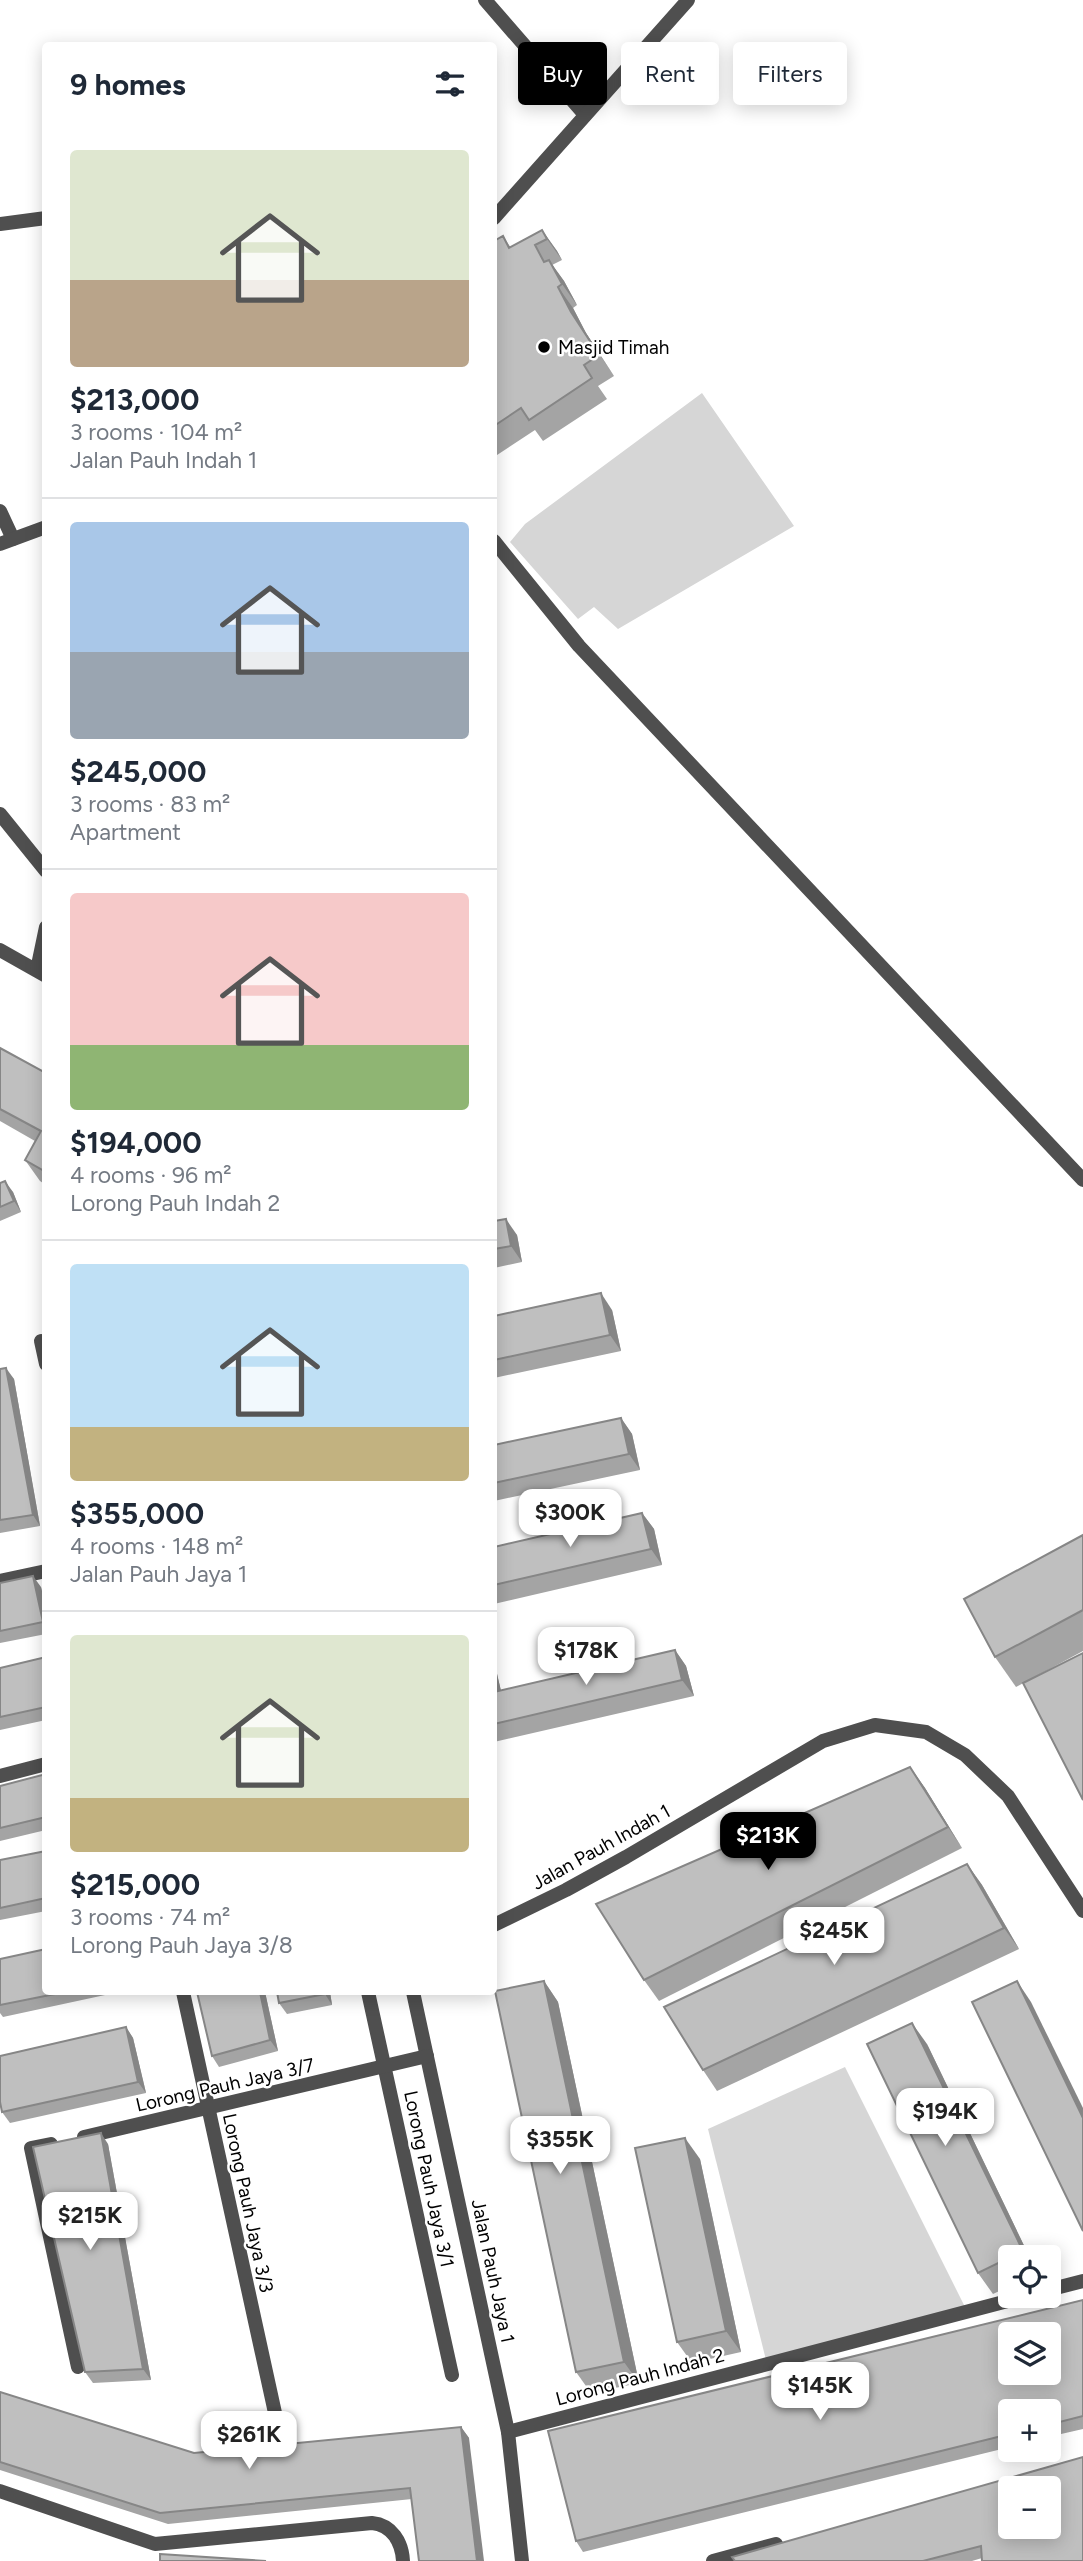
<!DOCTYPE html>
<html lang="en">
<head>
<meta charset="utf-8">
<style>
	:root { --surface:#fff; --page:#f2f2f3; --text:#1f2937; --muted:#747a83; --line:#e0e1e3; --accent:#000 }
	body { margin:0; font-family:Figtree,sans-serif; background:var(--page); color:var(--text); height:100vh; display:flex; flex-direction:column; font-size:26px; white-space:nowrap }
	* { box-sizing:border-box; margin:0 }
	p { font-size:23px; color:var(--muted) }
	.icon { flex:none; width:38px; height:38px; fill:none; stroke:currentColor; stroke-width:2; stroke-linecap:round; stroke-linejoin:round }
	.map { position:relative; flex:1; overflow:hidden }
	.drawer { position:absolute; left:42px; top:42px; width:455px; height:1953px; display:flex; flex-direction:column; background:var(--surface); border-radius:7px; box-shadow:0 4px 18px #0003 }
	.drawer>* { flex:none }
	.hud { position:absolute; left:518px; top:42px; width:458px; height:63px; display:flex; gap:14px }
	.buttons { position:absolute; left:998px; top:2245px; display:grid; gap:14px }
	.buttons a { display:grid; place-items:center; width:63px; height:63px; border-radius:7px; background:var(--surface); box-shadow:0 4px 18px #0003; font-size:35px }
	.price { position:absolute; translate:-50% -60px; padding:0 16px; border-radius:14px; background:#fff; color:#222; font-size:23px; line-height:46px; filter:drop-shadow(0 2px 4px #0008) }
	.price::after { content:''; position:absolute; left:50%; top:42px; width:21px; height:16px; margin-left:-10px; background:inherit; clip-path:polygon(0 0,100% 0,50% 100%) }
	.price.selected { background:var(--accent); color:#fff }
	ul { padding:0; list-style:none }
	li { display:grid; align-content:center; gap:14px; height:371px; padding:0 28px }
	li+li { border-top:2px solid var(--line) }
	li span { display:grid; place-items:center; height:217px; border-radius:7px; color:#555 }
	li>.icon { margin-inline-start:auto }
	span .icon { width:126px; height:126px; fill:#fffc; stroke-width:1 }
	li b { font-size:30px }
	h2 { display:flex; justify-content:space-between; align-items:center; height:84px; padding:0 28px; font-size:30px }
	.tag { padding:0 24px; border-radius:7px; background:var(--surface); box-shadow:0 4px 18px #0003; font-size:24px; line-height:63px }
	.tag.selected { background:var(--accent); color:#fff }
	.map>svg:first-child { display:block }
	.green { fill:#d6d6d6 }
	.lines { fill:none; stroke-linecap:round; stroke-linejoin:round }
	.street { stroke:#4f4f4f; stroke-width:14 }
	.wall { fill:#a4a4a4 }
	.shaded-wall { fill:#868686 }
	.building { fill:#bfbfbf; stroke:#868686; stroke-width:2; fill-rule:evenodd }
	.poi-dot { fill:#000; stroke:#fff; stroke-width:2.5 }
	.labels { text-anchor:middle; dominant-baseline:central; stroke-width:5; stroke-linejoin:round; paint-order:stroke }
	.poi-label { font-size:19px; fill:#000; stroke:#fff; text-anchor:start }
	.street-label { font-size:19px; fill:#000; stroke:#fff }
</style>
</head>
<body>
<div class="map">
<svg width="1083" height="2561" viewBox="0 0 1083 2561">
	<rect width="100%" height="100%" fill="#fff"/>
	<g class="green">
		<polygon points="702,393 794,526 618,629 594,607 578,619 510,542 525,524"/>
		<polygon points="845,2067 969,2315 768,2368 708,2129"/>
	</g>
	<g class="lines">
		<g class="street">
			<polyline points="485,0 585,115"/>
			<polyline points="494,218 688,0"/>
			<polyline points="0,224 46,218"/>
			<polyline points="0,511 13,539"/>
			<polyline points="494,541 579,646 1083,1180"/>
			<polyline points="0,544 46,527"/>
			<polyline points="0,814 46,871"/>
			<polyline points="0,950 46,976"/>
			<polyline points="37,970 46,927"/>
			<polyline points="41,1341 46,1364"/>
			<polyline points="0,1581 46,1571"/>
			<polyline points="0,1776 46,1764"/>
			<polyline points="494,1925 566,1890 626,1857 823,1741 875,1725 926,1732 965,1755 1008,1796 1083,1911"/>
			<polyline points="183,1992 277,2422"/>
			<polyline points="368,1992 452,2375"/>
			<polyline points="413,1992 508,2432 522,2561"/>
			<polyline points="84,2137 427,2056"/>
			<polyline points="51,2144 31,2148 78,2367"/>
			<polyline points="1048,2290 1083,2281"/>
			<polyline points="508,2432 1027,2296"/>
			<path d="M0,2491L155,2544L372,2523C392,2525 402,2542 403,2561"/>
			<polyline points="713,2561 776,2544"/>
		</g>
	</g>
	<g class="wall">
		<polygon points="542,230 557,251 562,260 552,265 564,281 577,305 573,308 586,333 614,376 598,386 607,399 543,441 535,430 494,457 494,241 503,236 511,248"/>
		<polygon points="0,1048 46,1073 46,1185 40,1181 25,1160 35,1141 0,1121"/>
		<polygon points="0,1183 13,1192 21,1212 0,1221"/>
		<polygon points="494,1221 517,1235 522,1262 494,1268"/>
		<polygon points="612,1310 621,1351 494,1378 494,1316"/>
		<polygon points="0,1369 14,1379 40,1526 0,1533"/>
		<polygon points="621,1418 632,1434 640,1470 494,1501 494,1445"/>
		<polygon points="642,1513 654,1529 662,1565 494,1604 494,1547"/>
		<polygon points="1083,1535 1083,1651 1016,1687 995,1657"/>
		<polygon points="0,1583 41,1587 46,1609 46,1634 0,1643"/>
		<polygon points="675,1650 686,1666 694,1696 494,1742 494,1661 501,1691"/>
		<polygon points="46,1657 46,1720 0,1730 0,1668"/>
		<polygon points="910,1767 925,1788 962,1848 659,2001 644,1980"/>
		<polygon points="46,1774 46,1830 0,1841 0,1786"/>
		<polygon points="46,1851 46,1911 0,1920 0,1860"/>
		<polygon points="967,1864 982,1885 1019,1949 717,2091 703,2070"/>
		<polygon points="0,1959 46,1992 119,1992 3,2017 0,2013"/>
		<polygon points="544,1981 558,2002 639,2383 591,2393 576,2372"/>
		<polygon points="197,1992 265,1992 278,2051 219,2067 212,2056"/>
		<polygon points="330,1992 332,2005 287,2014 279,2003"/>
		<polygon points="126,2027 133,2038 146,2093 10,2123 2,2112"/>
		<polygon points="927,2044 1030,2258 1010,2258 1010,2286 993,2294 978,2273"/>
		<polygon points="108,2144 151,2380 93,2383 85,2372"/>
		<polygon points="700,2159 741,2352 692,2363 677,2342"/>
		<polygon points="1083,2300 1083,2429 1048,2437 1048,2412 1010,2412 1010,2447 583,2552 576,2541"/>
		<polygon points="0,2392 194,2453 461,2427 469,2438 412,2499 168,2524 0,2470"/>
		<polygon points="1083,2457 982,2558 972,2561 735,2561"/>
	</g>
	<g class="shaded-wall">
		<polygon points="542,230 557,251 562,260 547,239"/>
		<polygon points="549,260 564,281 577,305 562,284"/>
		<polygon points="558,287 573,308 586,333 614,376 571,312"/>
		<polygon points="5,1181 13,1192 21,1212 14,1201"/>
		<polygon points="506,1219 517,1235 522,1262 511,1246"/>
		<polygon points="601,1293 612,1310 621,1351 610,1335"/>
		<polygon points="6,1368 14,1379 40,1526 33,1515"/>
		<polygon points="621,1418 632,1434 640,1470 629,1454"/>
		<polygon points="642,1513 654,1529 662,1565 651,1549"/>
		<polygon points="33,1576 41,1587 46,1609 46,1626 43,1622"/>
		<polygon points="675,1650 686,1666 694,1696 682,1680"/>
		<polygon points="494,1661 505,1708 494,1692"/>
		<polygon points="910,1767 925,1788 962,1848 948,1827"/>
		<polygon points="967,1864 982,1885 1019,1949 1004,1928"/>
		<polygon points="544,1981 558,2002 639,2383 624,2362"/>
		<polygon points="1017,1981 1031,2002 1083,2108 1083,2118"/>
		<polygon points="260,1992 265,1992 278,2051 270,2040"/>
		<polygon points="324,1992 330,1992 332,2005 325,1994"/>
		<polygon points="912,2023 927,2044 1030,2258 1027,2258 1023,2251"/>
		<polygon points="126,2027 133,2038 146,2093 138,2082"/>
		<polygon points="101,2133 108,2144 151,2380 143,2369"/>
		<polygon points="685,2138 700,2159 741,2352 726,2331"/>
		<polygon points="461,2427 469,2438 484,2561 477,2561"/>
	</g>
	<g class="building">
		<polygon points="542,230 547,239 535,245 544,262 549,260 562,284 558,287 571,312 599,355 584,365 592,378 529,420 521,408 494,426 494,241 503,236 509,248"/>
		<polygon points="0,1048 46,1073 46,1172 25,1160 41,1131 0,1109"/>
		<polygon points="5,1181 14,1201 0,1207 0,1183"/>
		<polygon points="506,1219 511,1246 494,1249 494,1221"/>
		<polygon points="601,1293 610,1335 494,1360 494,1316"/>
		<polygon points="6,1368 33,1515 0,1520 0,1369"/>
		<polygon points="621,1418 629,1454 494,1483 494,1445"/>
		<polygon points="642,1513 651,1549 494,1585 494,1547"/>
		<polygon points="1083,1535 1083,1610 995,1657 964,1599"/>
		<polygon points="33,1576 43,1622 0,1631 0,1583"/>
		<polygon points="675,1650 682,1680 494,1724 494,1692"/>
		<polygon points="1083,1653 1083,1800 1023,1683"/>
		<polygon points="46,1657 46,1707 0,1717 0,1668"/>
		<polygon points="910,1767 948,1827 644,1980 596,1904"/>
		<polygon points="46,1774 46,1817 0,1828 0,1786"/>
		<polygon points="46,1851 46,1898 0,1908 0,1860"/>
		<polygon points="967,1864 1004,1928 703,2070 664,2007"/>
		<polygon points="46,1949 46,1992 65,1992 0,2005 0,1959"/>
		<polygon points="544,1981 624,2362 576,2372 495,1991"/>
		<polygon points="1017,1981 1083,2118 1083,2231 972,2002"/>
		<polygon points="197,1992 260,1992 270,2040 212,2056"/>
		<polygon points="277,1992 324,1992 325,1994 279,2003"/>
		<polygon points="912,2023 1023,2251 978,2273 867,2044"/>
		<polygon points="126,2027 138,2082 2,2112 0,2102 0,2056"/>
		<polygon points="101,2133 143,2369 85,2372 33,2147"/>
		<polygon points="685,2138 726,2331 677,2342 635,2148"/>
		<path d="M1083,2300V2416L1048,2425V2412H1010V2434L576,2541L548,2431ZM1010,2334H1048V2373H1010Z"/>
		<polygon points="0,2392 194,2453 461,2427 477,2561 419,2561 410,2488 160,2513 0,2462"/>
		<path d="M1083,2457V2561H982L981,2546L923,2561H735L732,2557ZM1010,2488H1048V2527H1010Z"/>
		<polygon points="160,2554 266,2561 160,2561"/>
	</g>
	<circle class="poi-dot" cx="544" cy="347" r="7"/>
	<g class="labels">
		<g class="poi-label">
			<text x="558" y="347">Masjid Timah</text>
		</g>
		<g class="street-label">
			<text transform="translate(601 1847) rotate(-29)">Jalan Pauh Indah 1</text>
			<text transform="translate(225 2085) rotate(-13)">Lorong Pauh Jaya 3/7</text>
			<text transform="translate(429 2179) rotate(78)">Lorong Pauh Jaya 3/1</text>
			<text transform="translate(248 2203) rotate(78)">Lorong Pauh Jaya 3/3</text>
			<text transform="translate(493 2271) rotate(78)">Jalan Pauh Jaya 1</text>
			<text transform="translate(640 2377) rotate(-15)">Lorong Pauh Indah 2</text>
		</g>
	</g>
</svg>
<div class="buttons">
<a><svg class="icon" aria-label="locate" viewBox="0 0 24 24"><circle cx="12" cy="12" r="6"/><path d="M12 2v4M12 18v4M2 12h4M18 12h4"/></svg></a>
<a><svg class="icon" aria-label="layers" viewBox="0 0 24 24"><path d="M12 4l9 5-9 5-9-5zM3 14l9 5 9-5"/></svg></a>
<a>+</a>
<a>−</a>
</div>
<b class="price" style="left:570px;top:1549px">$300K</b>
<b class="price" style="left:586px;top:1687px">$178K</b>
<b class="price selected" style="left:768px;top:1872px">$213K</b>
<b class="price" style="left:834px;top:1967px">$245K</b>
<b class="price" style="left:945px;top:2148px">$194K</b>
<b class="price" style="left:560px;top:2176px">$355K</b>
<b class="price" style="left:90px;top:2252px">$215K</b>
<b class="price" style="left:820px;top:2422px">$145K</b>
<b class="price" style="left:249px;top:2471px">$261K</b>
<div class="hud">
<a class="tag selected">Buy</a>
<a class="tag">Rent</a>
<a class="tag">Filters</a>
</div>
<section class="drawer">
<h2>9 homes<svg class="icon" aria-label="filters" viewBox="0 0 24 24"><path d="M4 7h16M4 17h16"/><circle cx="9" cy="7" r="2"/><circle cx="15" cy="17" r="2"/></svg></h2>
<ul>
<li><span style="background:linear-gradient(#dfe7d0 60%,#b9a48a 0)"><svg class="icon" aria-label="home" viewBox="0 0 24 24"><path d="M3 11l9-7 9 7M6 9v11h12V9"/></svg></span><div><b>$213,000</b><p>3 rooms · 104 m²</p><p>Jalan Pauh Indah 1</p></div></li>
<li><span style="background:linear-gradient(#a9c7e8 60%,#9aa5b1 0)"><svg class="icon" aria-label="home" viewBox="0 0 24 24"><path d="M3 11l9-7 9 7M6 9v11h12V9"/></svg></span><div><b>$245,000</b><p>3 rooms · 83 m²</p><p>Apartment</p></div></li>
<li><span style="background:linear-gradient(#f6c9c9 70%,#8fb573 0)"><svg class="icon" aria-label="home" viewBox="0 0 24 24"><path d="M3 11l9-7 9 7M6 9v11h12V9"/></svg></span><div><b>$194,000</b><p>4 rooms · 96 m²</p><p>Lorong Pauh Indah 2</p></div></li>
<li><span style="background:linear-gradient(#bfe0f5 75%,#c2b280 0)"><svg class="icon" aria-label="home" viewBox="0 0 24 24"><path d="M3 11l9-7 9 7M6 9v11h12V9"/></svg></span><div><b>$355,000</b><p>4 rooms · 148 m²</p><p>Jalan Pauh Jaya 1</p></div></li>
<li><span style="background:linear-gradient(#dfe7d0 75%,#c2b280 0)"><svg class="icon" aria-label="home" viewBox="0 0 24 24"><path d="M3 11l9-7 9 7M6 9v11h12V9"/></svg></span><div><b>$215,000</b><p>3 rooms · 74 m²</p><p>Lorong Pauh Jaya 3/8</p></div></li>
</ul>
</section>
</div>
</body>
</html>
